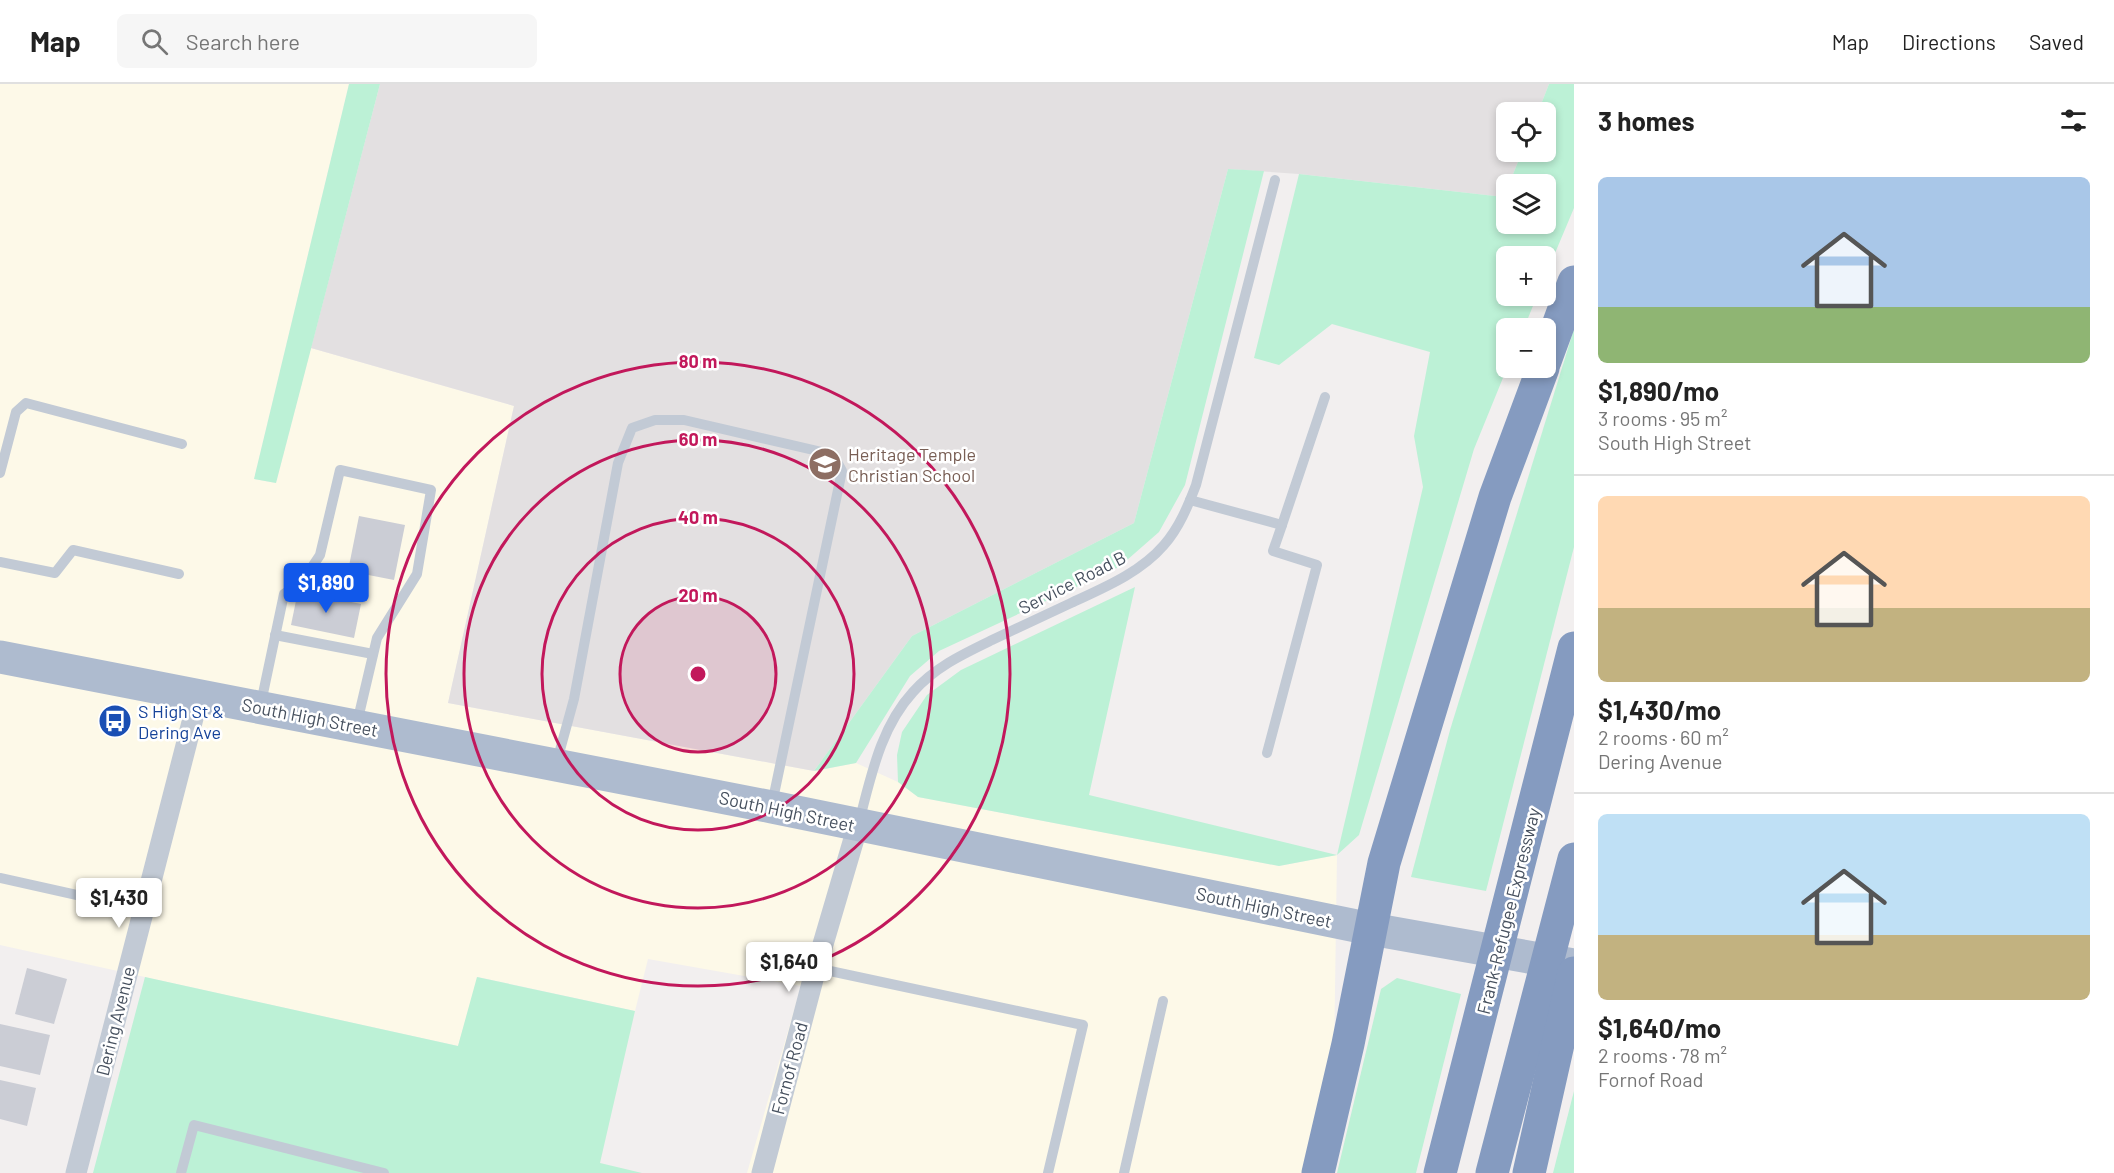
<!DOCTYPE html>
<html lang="en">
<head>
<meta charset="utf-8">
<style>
	:root { --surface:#fff; --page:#f6f6f6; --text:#222; --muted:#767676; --line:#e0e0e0; --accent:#1158ea }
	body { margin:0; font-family:Barlow,sans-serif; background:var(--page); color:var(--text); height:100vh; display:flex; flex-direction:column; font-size:22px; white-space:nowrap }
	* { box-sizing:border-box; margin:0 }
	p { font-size:20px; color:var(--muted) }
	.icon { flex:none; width:33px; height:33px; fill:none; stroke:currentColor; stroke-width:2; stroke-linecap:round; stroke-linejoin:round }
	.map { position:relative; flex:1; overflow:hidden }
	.side { display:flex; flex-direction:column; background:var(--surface); width:540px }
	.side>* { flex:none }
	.fabs { position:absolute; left:1496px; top:18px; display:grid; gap:12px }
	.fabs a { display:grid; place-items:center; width:60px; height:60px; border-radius:9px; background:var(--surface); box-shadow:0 3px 9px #0003; font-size:30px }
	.price { position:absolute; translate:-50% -51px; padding:0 14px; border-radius:6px; background:#fff; color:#222; font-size:20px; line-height:39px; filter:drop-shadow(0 2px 3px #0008) }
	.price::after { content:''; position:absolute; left:50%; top:36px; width:18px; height:14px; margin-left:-9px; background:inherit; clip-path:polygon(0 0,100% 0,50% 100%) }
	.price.active { background:var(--accent); color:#fff }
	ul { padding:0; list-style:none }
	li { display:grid; align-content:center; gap:12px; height:318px; padding:0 24px }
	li+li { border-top:2px solid var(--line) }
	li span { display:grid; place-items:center; height:186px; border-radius:9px; color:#555 }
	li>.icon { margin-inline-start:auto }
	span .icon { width:108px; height:108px; fill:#fffc; stroke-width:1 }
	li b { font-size:26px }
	h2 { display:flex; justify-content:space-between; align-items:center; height:72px; padding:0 24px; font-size:26px }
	header { display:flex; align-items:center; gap:36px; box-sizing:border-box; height:84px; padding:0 30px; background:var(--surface); border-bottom:2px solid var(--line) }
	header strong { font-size:28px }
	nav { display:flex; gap:33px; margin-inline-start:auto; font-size:21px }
	.search { width:420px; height:54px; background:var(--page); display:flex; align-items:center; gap:15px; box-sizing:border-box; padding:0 21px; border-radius:9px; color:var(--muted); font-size:22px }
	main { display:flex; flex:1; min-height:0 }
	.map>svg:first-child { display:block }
	.commercial { fill:#fdf9e8 }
	.education { fill:#e3e0e1 }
	.green { fill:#bcf1d6 }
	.building { fill:#cbcdd5 }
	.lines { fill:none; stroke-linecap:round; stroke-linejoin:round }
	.lane { stroke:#c2cad5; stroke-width:10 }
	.street { stroke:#c2cad5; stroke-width:21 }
	.primary { stroke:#aebbcf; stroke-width:33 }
	.highway { stroke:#859bc0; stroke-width:33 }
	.ring { fill:none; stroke:#c2185b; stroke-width:3 }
	.labels { text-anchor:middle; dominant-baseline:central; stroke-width:5; stroke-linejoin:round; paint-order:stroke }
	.education-label { font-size:18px; fill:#785e54; stroke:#fff; text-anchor:start }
	.street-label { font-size:18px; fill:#46505e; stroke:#fff }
	.transit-label { font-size:18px; fill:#164399; stroke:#fff; text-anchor:start }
	.centre { fill:#c2185b; stroke:#fff; stroke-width:3 }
	.ring-label { font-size:18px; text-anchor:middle; font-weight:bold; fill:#c2185b; stroke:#fff; stroke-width:5; stroke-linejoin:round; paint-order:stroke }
</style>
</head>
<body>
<header>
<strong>Map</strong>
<div class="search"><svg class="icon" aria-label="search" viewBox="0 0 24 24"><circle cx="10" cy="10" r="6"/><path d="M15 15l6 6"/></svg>Search here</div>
<nav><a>Map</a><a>Directions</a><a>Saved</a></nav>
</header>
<main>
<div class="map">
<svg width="1574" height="1089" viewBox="0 0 1574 1089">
	<rect width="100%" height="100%" fill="#f2efef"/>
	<polygon class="commercial" points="0,0 349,0 254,395 276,399 311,264 514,322 448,619 814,687 856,679 898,698 918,713 1279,782 1337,771 1334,974 1305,1089 747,1089 801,902 648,875 635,927 478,893 458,962 0,861"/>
	<polygon class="education" points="380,0 1549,0 1538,28 1506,28 1506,68 1522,68 1509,100 1506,100 1504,113 1299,90 1228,85 1134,439 912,552 814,687 448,619 514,322 311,264"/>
	<g class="green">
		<polygon points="349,0 380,0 276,399 254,395"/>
		<polygon points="1549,0 1574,0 1574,124 1545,193 1545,172 1506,172 1506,212 1537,212 1524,244 1506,244 1507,284 1474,365 1359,751 1337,771 1279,782 918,713 898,698 897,671 902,648 927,611 961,586 1135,503 1089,711 1337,771 1423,403 1414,352 1430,268 1332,240 1279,281 1254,274 1299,90 1504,113 1506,108 1506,140 1545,140 1545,100 1509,100 1522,68 1545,68 1545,28 1538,28"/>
		<polygon points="1228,85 1264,87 1185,401 1159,448 1119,483 939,567 910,592 856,679 814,687 912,552 1134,439"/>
		<polygon points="1574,245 1574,463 1486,807 1411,793 1450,646"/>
		<polygon points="145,893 458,962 477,893 635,927 600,1079 642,1089 93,1089"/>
		<polygon points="1397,894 1461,910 1416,1089 1337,1089 1381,905"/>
		<polygon points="1574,1007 1574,1089 1553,1089"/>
	</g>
	<g class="building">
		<polygon points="359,432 405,441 394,496 348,487"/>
		<polygon points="298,507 361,520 354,554 291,541"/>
		<polygon points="27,884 67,895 54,940 15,930"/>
		<polygon points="0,940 50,951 40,991 0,982"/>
		<polygon points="0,996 36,1004 27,1042 0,1035"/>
	</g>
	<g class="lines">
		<g class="lane">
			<polyline points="0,389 16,328 26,319 182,360"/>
			<polyline points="1190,416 1282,441 1273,467 1317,481 1267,669"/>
			<polyline points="1282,441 1325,313"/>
			<polyline points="0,478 55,489 73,466 179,490"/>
			<polyline points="275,551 373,570"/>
			<polyline points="261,619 284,510 302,498 320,471 340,386 431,406 417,490 377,554 357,639"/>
			<polyline points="557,677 574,615 618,379 632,344 655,336 684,336 822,368 836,376 842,387 772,720"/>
			<path d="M859,738C871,693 880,644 913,608C935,583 963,570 992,556C1018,544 1045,531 1071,519C1103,504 1140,489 1164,461C1179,444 1188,422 1196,401L1275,96"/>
			<polyline points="0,794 144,826"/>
			<polyline points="816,884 1083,941 1048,1089"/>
			<polyline points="181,1089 194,1041 384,1089"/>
			<polyline points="1124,1089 1163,917"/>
		</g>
		<g class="street">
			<polyline points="76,1089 199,611"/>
			<polyline points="762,1089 816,884 858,741"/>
		</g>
		<polyline class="primary" points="0,573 772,723 1371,845 1574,881"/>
		<g class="highway">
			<polyline points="1545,277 1574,198"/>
			<polyline points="1318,1089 1348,960 1384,779 1495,413 1543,284"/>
			<polyline points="1440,1089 1574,564"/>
			<polyline points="1492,1089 1574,775"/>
			<polyline points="1529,1089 1574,889"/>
		</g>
	</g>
	<circle cx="698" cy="590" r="78" fill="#c2185b" fill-opacity=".12"/>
	<g class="ring">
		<circle cx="698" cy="590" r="78"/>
		<circle cx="698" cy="590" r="156"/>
		<circle cx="698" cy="590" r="234"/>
		<circle cx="698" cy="590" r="312"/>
	</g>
	<defs>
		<g id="school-disc" transform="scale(1.725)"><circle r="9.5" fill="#8d6e63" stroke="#fff"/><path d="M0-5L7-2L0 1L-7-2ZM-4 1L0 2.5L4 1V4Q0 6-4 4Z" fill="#fff"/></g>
		<g id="bus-disc" transform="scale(1.725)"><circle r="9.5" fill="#1a4fb4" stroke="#fff"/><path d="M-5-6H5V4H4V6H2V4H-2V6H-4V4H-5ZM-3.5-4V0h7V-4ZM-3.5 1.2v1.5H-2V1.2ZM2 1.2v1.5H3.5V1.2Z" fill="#fff"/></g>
	</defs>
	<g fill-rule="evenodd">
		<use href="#school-disc" x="825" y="380"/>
		<use href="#bus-disc" x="115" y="637"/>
	</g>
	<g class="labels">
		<g class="education-label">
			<text x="848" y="370">Heritage Temple<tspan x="848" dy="21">Christian School</tspan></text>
		</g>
		<g class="street-label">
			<text transform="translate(1072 498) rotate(-27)">Service Road B</text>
			<text transform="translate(310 633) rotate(11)">South High Street</text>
			<text transform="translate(787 727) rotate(12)">South High Street</text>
			<text transform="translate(1264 823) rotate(12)">South High Street</text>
			<text transform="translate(1508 827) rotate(-76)">Frank-Refugee Expressway</text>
			<text transform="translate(115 937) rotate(-76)">Dering Avenue</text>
			<text transform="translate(789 984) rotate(-75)">Fornof Road</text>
		</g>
		<g class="transit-label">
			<text x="138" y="627">S High St &amp;<tspan x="138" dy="21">Dering Ave</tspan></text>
		</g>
	</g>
	<circle cx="698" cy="590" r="9" class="centre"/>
	<g class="ring-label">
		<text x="698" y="284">80 m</text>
		<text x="698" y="362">60 m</text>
		<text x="698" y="440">40 m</text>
		<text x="698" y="518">20 m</text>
	</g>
</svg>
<div class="fabs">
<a><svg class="icon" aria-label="locate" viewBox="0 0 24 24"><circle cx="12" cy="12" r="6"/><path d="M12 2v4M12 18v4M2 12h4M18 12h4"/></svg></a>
<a><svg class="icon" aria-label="layers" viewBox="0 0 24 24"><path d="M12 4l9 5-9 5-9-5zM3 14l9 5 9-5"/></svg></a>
<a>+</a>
<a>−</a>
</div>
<b class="price active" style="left:326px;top:530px">$1,890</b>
<b class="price" style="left:119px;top:845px">$1,430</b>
<b class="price" style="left:789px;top:909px">$1,640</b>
</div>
<section class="side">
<h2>3 homes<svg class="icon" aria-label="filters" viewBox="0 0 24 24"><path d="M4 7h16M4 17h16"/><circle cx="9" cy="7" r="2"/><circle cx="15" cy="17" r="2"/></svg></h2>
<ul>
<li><span style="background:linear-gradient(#a9c7e8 70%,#8fb573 0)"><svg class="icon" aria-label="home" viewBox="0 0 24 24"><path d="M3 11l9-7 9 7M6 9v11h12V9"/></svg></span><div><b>$1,890/mo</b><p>3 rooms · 95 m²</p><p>South High Street</p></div></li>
<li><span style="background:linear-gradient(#ffd9b3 60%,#c2b280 0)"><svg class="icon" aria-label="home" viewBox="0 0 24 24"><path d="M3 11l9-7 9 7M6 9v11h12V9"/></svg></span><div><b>$1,430/mo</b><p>2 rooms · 60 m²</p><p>Dering Avenue</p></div></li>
<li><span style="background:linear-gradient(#bfe0f5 65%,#c2b280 0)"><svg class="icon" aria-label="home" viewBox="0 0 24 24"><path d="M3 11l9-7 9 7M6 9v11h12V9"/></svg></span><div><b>$1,640/mo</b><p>2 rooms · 78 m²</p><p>Fornof Road</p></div></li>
</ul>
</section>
</main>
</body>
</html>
